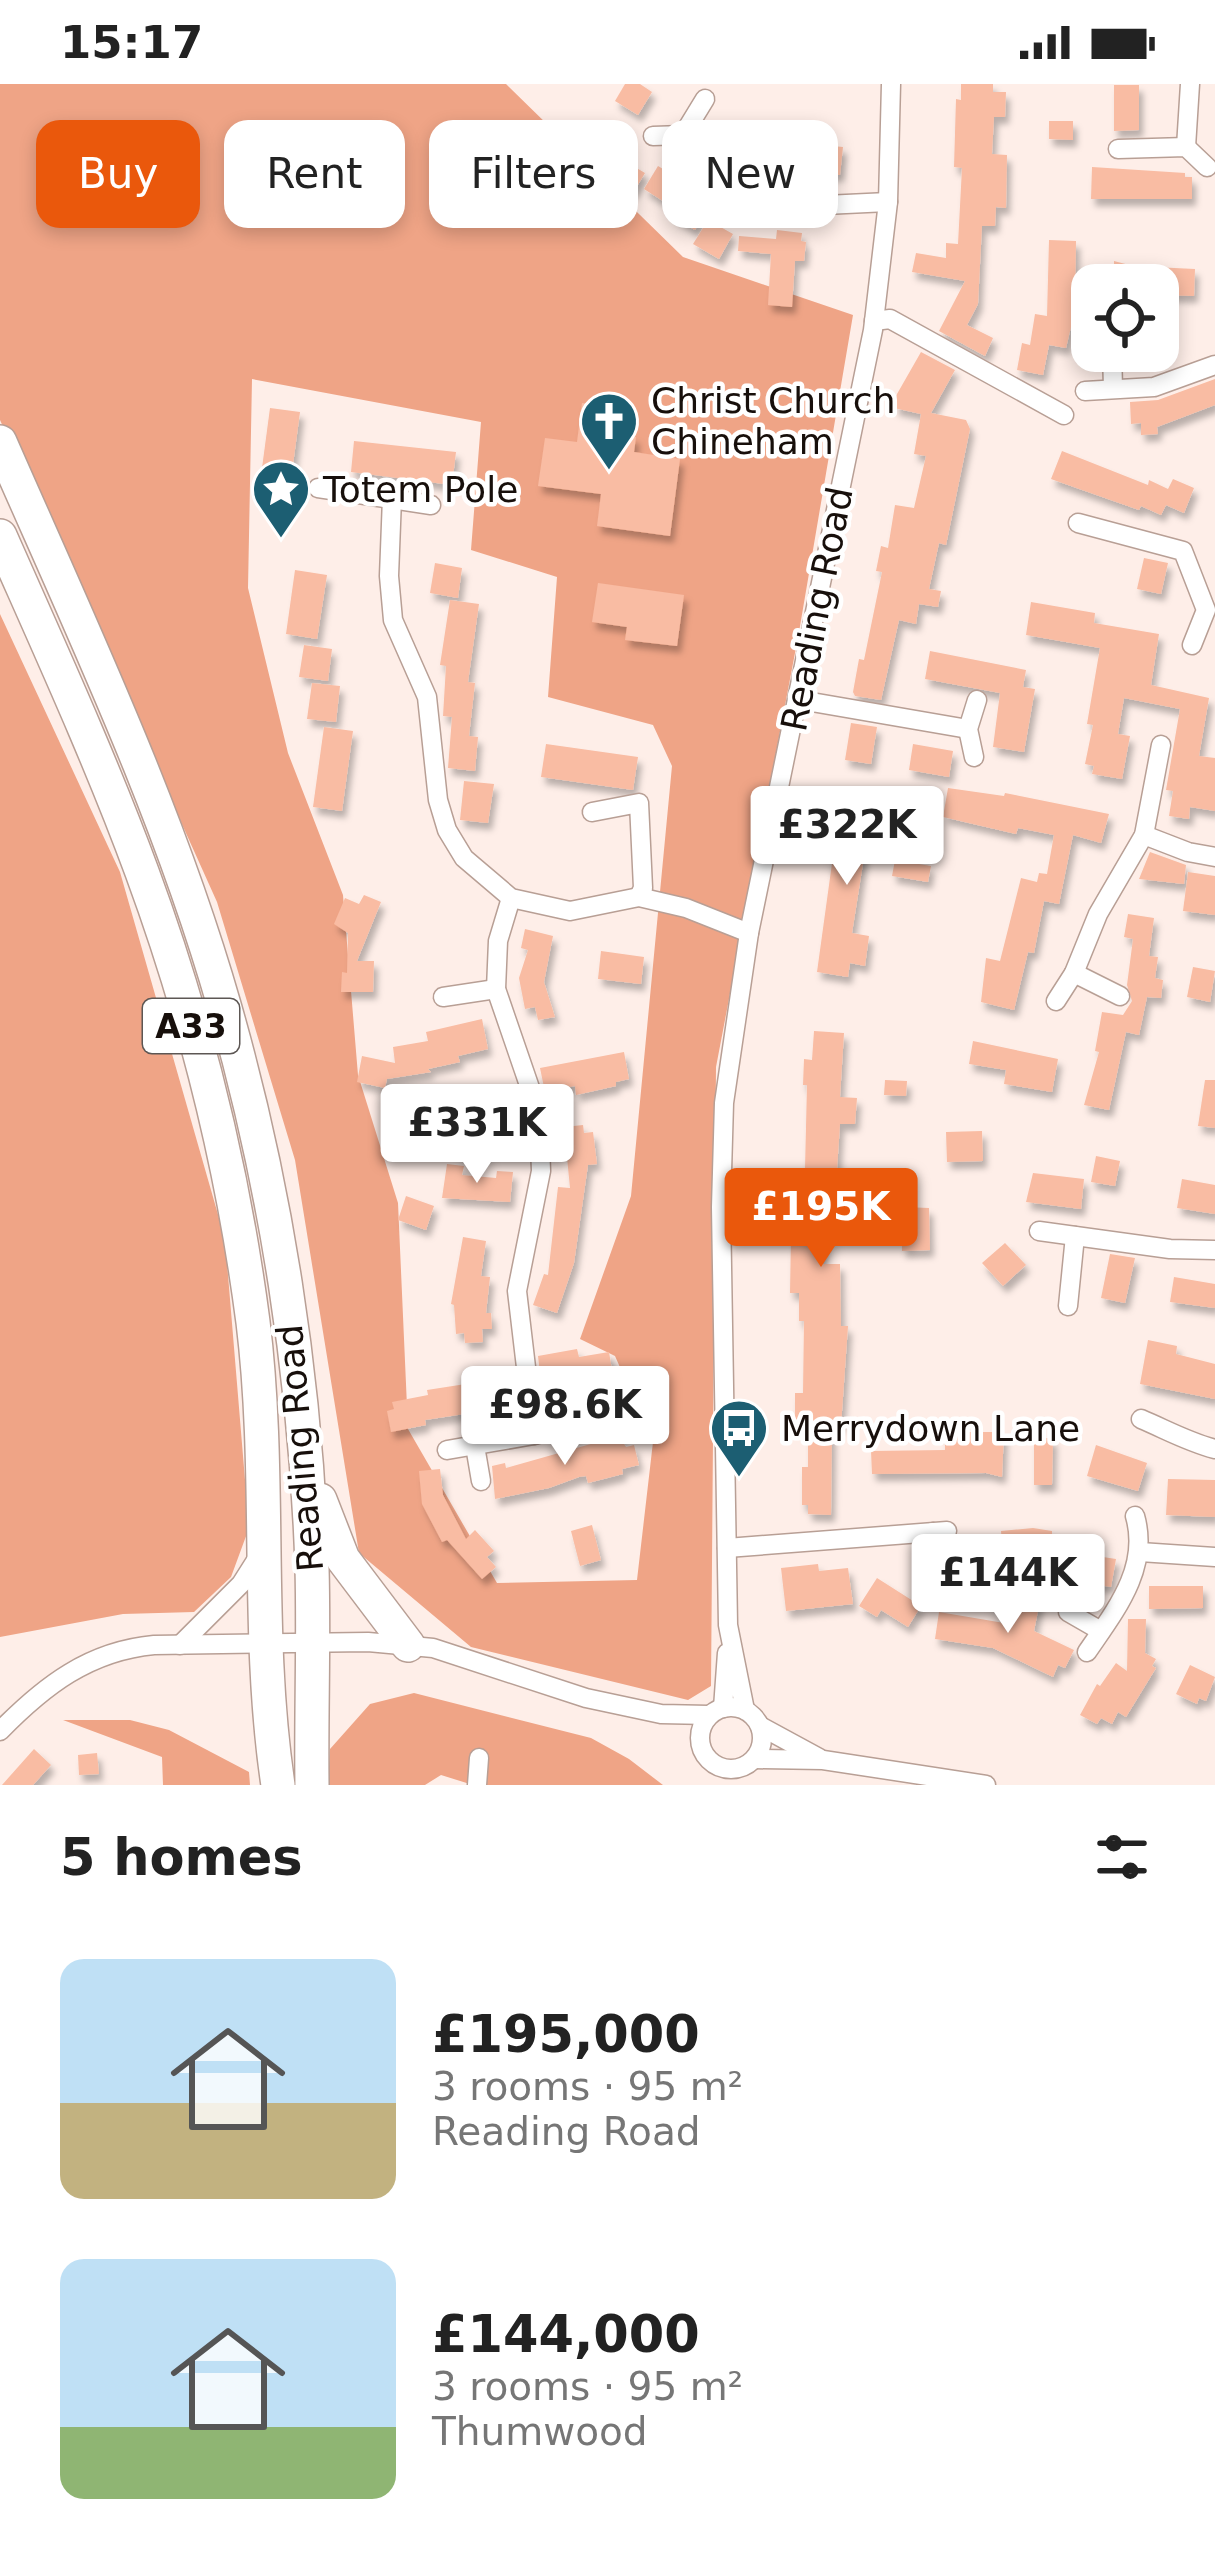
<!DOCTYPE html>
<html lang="en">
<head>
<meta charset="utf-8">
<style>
	:root { --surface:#fff; --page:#f6f6f6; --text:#222; --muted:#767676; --accent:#ea580c }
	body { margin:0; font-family:"DejaVu Sans",sans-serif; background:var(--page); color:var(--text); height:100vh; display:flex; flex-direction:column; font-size:45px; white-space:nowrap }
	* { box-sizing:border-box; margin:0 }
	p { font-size:39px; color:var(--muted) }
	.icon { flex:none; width:66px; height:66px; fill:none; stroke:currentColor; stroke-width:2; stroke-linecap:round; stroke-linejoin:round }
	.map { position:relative; height:1701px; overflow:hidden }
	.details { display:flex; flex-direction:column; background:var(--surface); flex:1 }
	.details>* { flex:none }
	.banner { position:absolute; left:36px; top:36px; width:1143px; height:108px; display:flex; gap:24px }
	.controls { position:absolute; left:1071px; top:180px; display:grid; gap:24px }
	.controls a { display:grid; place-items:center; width:108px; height:108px; border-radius:24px; background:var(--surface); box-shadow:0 6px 18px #0003; font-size:60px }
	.price { position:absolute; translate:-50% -102px; padding:0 27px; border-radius:12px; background:#fff; color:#222; font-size:39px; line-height:78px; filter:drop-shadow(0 3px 6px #0008) }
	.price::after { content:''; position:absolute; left:50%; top:72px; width:36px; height:27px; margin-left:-18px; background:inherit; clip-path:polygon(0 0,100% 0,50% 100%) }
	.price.current { background:var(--accent); color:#fff }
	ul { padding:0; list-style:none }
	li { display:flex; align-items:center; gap:36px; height:300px; padding:0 60px }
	li span { display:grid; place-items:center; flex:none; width:336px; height:240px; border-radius:24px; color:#555 }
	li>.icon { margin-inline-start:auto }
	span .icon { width:144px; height:144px; fill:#fffc; stroke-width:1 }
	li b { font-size:51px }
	h2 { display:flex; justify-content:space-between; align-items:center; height:144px; padding:0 60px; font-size:51px }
	.tag { padding:0 42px; border-radius:24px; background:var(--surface); box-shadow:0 6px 18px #0003; font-size:42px; line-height:108px }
	.tag.current { background:var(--accent); color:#fff }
	.status { display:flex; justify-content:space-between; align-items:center; height:84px; padding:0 60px; background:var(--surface); direction:ltr }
	.status svg { height:33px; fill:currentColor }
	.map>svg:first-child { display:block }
	.forest { fill:#efa486; fill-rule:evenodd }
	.building { fill:#f9bca3; filter:url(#shadow) }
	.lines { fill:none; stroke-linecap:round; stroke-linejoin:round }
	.street-casing { stroke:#b89f95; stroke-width:21 }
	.highway-casing { stroke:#b89f95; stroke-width:36 }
	.street { stroke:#fff; stroke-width:18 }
	.highway { stroke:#fff; stroke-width:33 }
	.labels { text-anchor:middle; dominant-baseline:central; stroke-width:9; stroke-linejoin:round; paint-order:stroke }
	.shield { fill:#fff; stroke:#5d5754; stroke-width:3 }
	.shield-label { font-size:33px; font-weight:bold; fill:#170f0b }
	.poi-label { font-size:36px; fill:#170f0b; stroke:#fff; text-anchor:start }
	.street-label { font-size:36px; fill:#170f0b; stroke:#fff }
</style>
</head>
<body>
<div class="status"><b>15:17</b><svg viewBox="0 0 49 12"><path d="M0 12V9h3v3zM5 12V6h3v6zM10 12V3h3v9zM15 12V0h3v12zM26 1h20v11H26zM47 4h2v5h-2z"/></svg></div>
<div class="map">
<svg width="1215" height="1701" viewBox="0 0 1215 1701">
	<defs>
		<filter id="shadow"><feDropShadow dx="4" dy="7" stdDeviation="3" flood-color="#0004"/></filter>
	</defs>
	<rect width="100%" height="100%" fill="#feeee8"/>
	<g class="forest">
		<path d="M0,0H506L683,173L853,231L799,548L716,983L711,1602L688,1616L471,1563L359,1469L295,1076L217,818L0,336ZM252,295L481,338L471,466L557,493L548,613L653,641L672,682L631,1112L580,1255L615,1272L653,1358L637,1496L497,1499L408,1345L398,1119L358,991L343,811L288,669L248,504Z"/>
		<polygon points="0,530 120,788 225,1155 249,1444 231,1493 194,1528 123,1530 0,1553"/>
		<polygon points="414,1609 591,1654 629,1675 663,1701 473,1701 441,1691 425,1701 328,1701 330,1665 370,1620"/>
		<polygon points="63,1636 130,1636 169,1646 249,1688 250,1701 163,1701 162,1673"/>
	</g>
	<g class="building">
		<polygon points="625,0 640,0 652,8 638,31 615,17"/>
		<polygon points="961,0 993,0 993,8 1006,8 1005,33 994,33 992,70 1007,71 1006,124 996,123 995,142 982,142 978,220 967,241 993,254 985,272 939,247 965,197 912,188 916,169 946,174 946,159 958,160 962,84 954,83 956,15 961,16"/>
		<polygon points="1114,1 1139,1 1139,46 1114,47"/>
		<polygon points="567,36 620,67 616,72 645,89 633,109 555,56"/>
		<polygon points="1049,37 1073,37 1073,56 1049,55"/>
		<polygon points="777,57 843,63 840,91 774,85 775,79 750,80 752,60 777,63"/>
		<polygon points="658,82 680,95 677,99 711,119 695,146 673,133 677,126 644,105"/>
		<polygon points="1092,83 1185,89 1185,93 1192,93 1192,115 1091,115"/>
		<polygon points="708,136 733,150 719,175 693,160"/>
		<polygon points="777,146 802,149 801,157 806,158 804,177 795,177 792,223 768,221 771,170 738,167 739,152 776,155"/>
		<polygon points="1049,156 1076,157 1075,226 1066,264 1049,261 1043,291 1017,286 1022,259 1030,261 1035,230 1047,232"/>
		<polygon points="1114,177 1133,182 1195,185 1194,212 1158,211 1158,201 1114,201"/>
		<polygon points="921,268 955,286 931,329 966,336 970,345 946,461 939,459 929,505 941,507 938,523 919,520 916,540 899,536 881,616 855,612 853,608 859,575 864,576 882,488 876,487 881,462 888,464 895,421 914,424 926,372 914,370 921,330 894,324 897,310"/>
		<polygon points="1215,295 1215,321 1157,343 1158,350 1141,351 1141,339 1131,340 1130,318 1158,316"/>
		<polygon points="582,319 622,324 618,351 636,353 634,368 680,375 670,452 597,442 601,410 538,402 545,354 577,358"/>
		<polygon points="270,324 300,328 290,403 260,399"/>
		<polygon points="354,357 456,368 452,401 351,388"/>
		<polygon points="1062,367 1148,401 1149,396 1168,405 1173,395 1194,404 1184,429 1166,421 1161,431 1141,422 1139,426 1051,395"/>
		<polygon points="1144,474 1168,479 1161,510 1137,505"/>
		<polygon points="435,479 462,484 458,514 430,509"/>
		<polygon points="295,486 327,491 317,555 286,550"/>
		<polygon points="598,499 684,511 677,562 625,556 627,543 592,538"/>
		<polygon points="450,516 479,520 468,598 475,599 469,652 478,653 475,687 448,684 452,633 443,632 446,582 440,581"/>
		<polygon points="1031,518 1095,529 1094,539 1159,550 1151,601 1209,614 1199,672 1215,674 1215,727 1190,723 1189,735 1169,732 1173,707 1166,706 1180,625 1124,614 1118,650 1130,652 1122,695 1092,690 1094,682 1085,680 1093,641 1087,640 1100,564 1026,551"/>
		<polygon points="304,561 332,565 328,597 299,593"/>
		<polygon points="930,567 1026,586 1023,603 1035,605 1024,668 993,663 1000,609 925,595"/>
		<polygon points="312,599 340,602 336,638 307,635"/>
		<polygon points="851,639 877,643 871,680 845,676"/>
		<polygon points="324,643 353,647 342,727 313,723"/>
		<polygon points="546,660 638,673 633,706 541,693"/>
		<polygon points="913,660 953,667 949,693 909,686"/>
		<polygon points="464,697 494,700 488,739 460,736"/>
		<polygon points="948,704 1004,712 1005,709 1109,730 1101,759 1073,751 1059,820 1044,817 1034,869 1028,868 1014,926 981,918 986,874 1000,877 1021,794 1037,798 1039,789 1047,790 1054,751 1018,744 1016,750 943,733"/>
		<polygon points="848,707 881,713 875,743 869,742 852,849 869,852 865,882 850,879 848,893 817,888 837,743 841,744"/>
		<polygon points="1150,768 1186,781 1184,800 1139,795"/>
		<polygon points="895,776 931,782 928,798 892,792"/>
		<polygon points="1188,788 1215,792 1215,831 1183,827"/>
		<polygon points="364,811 381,818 357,877 374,877 373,908 341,908 342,888 347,889 348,849 334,840 345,814 359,820"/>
		<polygon points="1128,830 1154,834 1149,872 1158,873 1155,894 1163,896 1161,914 1147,913 1139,951 1126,948 1109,1026 1084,1021 1099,968 1095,967 1102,928 1123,931 1132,917 1127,901 1133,855 1124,853"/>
		<polygon points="525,845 553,852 544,898 555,933 538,936 535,923 525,925 519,894 528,866 521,864"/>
		<polygon points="601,867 644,873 641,900 598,895"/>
		<polygon points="1193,883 1215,887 1210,918 1187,913"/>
		<polygon points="482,935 488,965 458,972 460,978 428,985 431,988 387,995 385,1004 357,998 362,972 395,979 393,963 428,957 426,948"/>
		<polygon points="814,947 844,949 840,1013 857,1014 855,1040 840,1040 837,1086 842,1086 842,1113 825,1113 822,1180 840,1180 841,1242 848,1242 841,1342 832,1342 831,1431 808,1430 808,1421 802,1421 802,1383 808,1383 808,1342 795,1342 795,1309 803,1309 804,1237 799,1237 799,1209 790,1209 791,1152 797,1152 798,1126 804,1127 807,1001 803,1001 804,975 812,976"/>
		<polygon points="973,957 1058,975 1052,1008 1004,1000 1006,986 969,980"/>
		<polygon points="624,968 629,995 616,998 616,1002 576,1011 575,1002 545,1008 540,984"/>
		<polygon points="885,996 907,997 906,1012 884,1011"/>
		<polygon points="1205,996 1215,996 1215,1044 1198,1042"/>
		<polygon points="461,1011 469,1033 449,1040 442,1018"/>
		<polygon points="409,1031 438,1032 436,1064 407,1062"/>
		<polygon points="583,1041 584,1049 593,1048 597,1080 588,1081 574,1179 557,1229 533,1221 544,1190 548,1191 558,1103 570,1104 564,1043"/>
		<polygon points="982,1047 983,1077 947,1078 946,1048"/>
		<polygon points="1096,1072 1120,1077 1115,1102 1091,1098"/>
		<polygon points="447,1080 464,1082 462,1091 496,1094 497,1087 513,1088 510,1118 442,1114"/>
		<polygon points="1033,1089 1084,1095 1081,1125 1026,1118"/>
		<polygon points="1182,1095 1215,1101 1215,1130 1177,1124"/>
		<polygon points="406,1112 434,1122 426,1146 398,1136"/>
		<polygon points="903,1123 929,1124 930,1166 902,1167"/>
		<polygon points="463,1153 486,1157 481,1192 490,1193 486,1229 491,1229 492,1245 482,1245 483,1258 465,1259 464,1249 456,1250 454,1221 451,1220"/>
		<polygon points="1005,1159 1026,1181 1003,1202 982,1179"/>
		<polygon points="1110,1170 1135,1174 1125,1219 1101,1214"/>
		<polygon points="1174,1193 1215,1200 1215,1224 1170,1218"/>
		<polygon points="1148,1256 1177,1262 1176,1270 1215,1280 1215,1315 1140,1300"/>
		<polygon points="577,1265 579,1273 609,1268 615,1304 543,1315 538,1272"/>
		<polygon points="498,1295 504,1324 425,1336 426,1341 391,1348 387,1327 394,1325 392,1318 428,1311 427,1306"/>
		<polygon points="945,1348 1004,1348 1002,1393 986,1389 872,1390 871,1367 945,1366"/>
		<polygon points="619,1352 626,1363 634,1361 639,1381 622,1385 623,1390 588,1399 586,1392 579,1393 549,1404 495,1415 492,1382 505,1379 506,1384"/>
		<polygon points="1034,1354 1053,1354 1052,1401 1034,1401"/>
		<polygon points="1096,1361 1147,1379 1138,1407 1087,1392"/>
		<polygon points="440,1385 443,1411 466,1455 475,1446 494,1467 487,1473 496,1483 482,1495 447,1456 442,1458 422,1420 419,1387"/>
		<polygon points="1168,1395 1215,1396 1215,1433 1166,1431"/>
		<polygon points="592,1441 601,1476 580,1482 571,1447"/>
		<polygon points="1033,1444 1052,1447 1052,1482 982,1485 979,1462 1002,1460 1001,1447"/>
		<polygon points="1064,1467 1116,1475 1111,1503 1059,1495"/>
		<polygon points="818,1480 819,1487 848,1484 853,1520 786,1527 781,1484"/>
		<polygon points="877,1494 921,1522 908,1543 881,1526 877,1533 859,1522"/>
		<polygon points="1149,1502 1203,1502 1203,1524 1149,1525"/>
		<polygon points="1010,1511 1040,1517 1034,1547 1074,1566 1065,1584 1058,1581 1053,1593 993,1564 935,1555 939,1528 1004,1539"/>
		<polygon points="1128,1535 1146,1535 1145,1569 1156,1575 1152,1582 1156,1584 1126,1633 1118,1628 1112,1640 1101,1634 1097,1640 1080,1631 1097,1600 1100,1602 1116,1579 1127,1587"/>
		<polygon points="1190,1581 1215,1593 1206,1617 1199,1614 1197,1620 1176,1610"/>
		<polygon points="34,1665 51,1681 33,1701 2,1701"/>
		<polygon points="97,1669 99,1690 79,1691 78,1671"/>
	</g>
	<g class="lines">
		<g class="street-casing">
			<g id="street">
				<polyline points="683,51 723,86 737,111 760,124 888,118"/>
				<polyline points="653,52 683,51 705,15"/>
				<polyline points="1186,63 1190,0"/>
				<polyline points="1118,65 1186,63 1207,83"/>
				<polyline points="874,237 890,235 1064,331"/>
				<polyline points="1112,267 1113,304"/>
				<polyline points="1085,307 1154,303 1215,281"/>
				<polyline points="318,404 431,421"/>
				<polyline points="392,414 389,492 393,536 427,613 438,716 447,746 464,774 511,814 570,827 639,813 686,824 749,849"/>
				<polyline points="1078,439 1183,467 1206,526 1192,561"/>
				<polyline points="800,616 968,645"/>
				<polyline points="974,673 968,645 977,616"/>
				<polyline points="592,728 639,719 643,804 639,813"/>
				<polyline points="1144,751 1188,768 1215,773"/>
				<polyline points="511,814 498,857 496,905 530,1004 540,1061 541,1087 517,1207 534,1351"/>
				<polyline points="1074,889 1120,912"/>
				<polyline points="443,913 496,905"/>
				<polyline points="1056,917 1074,889 1098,830 1144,751 1161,661"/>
				<polyline points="1039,1147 1170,1165 1215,1166"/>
				<polyline points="1068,1222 1075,1152"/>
				<path d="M1141,1335C1167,1346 1188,1358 1215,1365"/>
				<polyline points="475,1362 481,1397"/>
				<polyline points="447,1366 534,1351 625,1327"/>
				<polyline points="727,1464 947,1447"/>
				<polyline points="1140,1468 1215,1473"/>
				<polyline points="931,1487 933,1448"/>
				<polyline points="1068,1528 1101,1547"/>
				<polyline points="180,1561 241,1500 260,1470"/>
				<path d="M1087,1568C1115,1527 1150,1484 1135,1432"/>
				<circle cx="731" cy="1654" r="31"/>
				<polyline points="723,1624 727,1569"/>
				<polyline points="745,1626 728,1541 721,1123 724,1019 749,849 873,246 888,118 891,0"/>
				<polyline points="760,1642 819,1674"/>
				<path d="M0,1647C44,1602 89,1567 154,1561L368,1558L433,1564L586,1614L661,1630L709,1631"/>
				<polyline points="755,1675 823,1676 986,1701"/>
				<polyline points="477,1701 479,1674"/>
			</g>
		</g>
		<g class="highway-casing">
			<g id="highway">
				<path d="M0,358C81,543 168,726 224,921C276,1102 306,1295 312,1484C314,1556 311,1629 312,1701"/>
				<path d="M0,452C49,563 100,674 142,788C195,932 233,1085 253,1238C272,1391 255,1548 278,1701"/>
				<polyline points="320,1416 343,1475 408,1561"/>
			</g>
		</g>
		<use href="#street" class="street"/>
		<use href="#highway" class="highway"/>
	</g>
	<defs>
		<g id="church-pin" transform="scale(3)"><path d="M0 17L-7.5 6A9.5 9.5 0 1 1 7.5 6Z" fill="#1c5e72" stroke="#fff"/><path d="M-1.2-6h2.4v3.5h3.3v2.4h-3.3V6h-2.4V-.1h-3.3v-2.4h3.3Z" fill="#fff"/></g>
		<g id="sight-pin" transform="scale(3)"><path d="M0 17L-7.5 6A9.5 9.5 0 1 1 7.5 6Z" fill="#1c5e72" stroke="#fff"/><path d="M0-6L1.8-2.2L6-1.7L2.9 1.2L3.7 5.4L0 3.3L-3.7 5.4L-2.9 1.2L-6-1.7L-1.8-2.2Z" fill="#fff"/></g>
		<g id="bus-pin" transform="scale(3)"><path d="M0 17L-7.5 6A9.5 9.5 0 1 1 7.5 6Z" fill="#1c5e72" stroke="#fff"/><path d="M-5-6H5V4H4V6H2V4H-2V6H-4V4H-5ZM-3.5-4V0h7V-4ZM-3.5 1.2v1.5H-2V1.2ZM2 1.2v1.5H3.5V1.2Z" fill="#fff"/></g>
	</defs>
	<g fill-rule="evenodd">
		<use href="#church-pin" x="609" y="337"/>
		<use href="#sight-pin" x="281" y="405"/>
		<use href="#bus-pin" x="739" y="1344"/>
	</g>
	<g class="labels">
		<rect class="shield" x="143" y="915" width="96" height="54" rx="9"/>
		<g class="shield-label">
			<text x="191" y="942">A33</text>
		</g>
		<g class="poi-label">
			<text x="651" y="316">Christ Church<tspan x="651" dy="41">Chineham</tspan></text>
			<text x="323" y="405">Totem Pole</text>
			<text x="781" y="1344">Merrydown Lane</text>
		</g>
		<g class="street-label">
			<text transform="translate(817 525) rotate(-79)">Reading Road</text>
			<text transform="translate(300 1364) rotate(-95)">Reading Road</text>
		</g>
	</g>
</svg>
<div class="controls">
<a><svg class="icon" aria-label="locate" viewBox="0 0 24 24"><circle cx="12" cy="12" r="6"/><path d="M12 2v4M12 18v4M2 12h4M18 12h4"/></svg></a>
</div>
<b class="price" style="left:847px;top:804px">£322K</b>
<b class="price" style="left:477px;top:1102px">£331K</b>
<b class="price current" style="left:821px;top:1186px">£195K</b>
<b class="price" style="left:565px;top:1384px">£98.6K</b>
<b class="price" style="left:1008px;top:1552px">£144K</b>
<div class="banner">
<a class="tag current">Buy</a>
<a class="tag">Rent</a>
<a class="tag">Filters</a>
<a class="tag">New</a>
</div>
</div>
<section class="details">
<h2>5 homes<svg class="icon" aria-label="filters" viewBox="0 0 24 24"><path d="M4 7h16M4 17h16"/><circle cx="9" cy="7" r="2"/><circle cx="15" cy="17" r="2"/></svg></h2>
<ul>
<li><span style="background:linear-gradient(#bfe0f5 60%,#c2b280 0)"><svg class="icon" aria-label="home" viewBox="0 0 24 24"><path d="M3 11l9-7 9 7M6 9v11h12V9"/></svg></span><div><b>£195,000</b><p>3 rooms · 95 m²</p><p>Reading Road</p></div></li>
<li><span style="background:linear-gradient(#bfe0f5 70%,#8fb573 0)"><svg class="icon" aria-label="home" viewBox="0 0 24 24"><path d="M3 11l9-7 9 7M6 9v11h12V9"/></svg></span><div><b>£144,000</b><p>3 rooms · 95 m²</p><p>Thumwood</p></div></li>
</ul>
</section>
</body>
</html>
